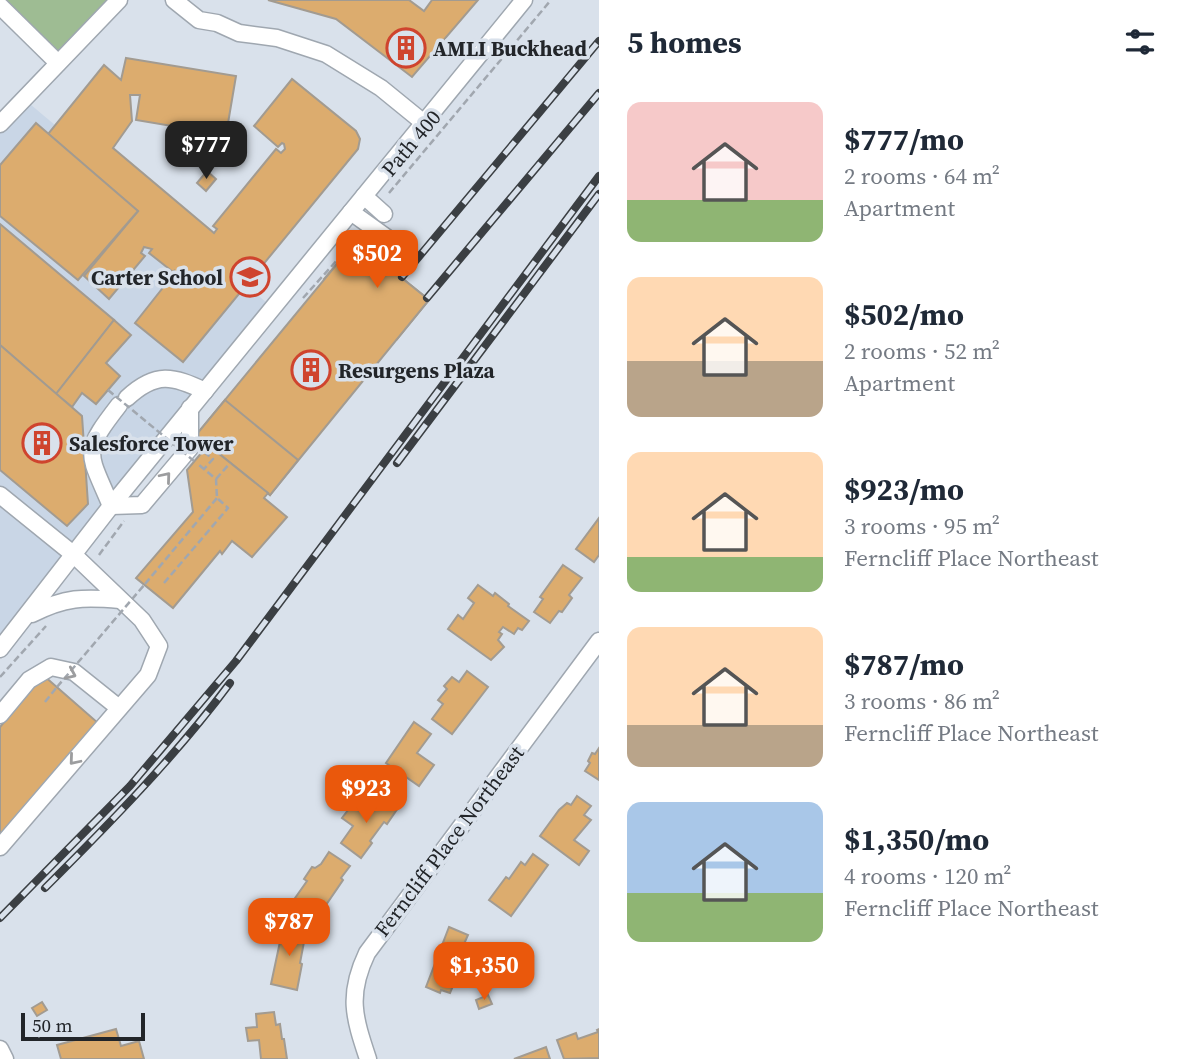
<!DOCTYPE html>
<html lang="en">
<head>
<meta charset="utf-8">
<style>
	:root { --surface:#fff; --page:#f2f2f3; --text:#1f2937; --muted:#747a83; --accent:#ea580c }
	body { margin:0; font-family:"Source Serif 4",serif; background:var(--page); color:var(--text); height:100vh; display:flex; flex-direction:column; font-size:26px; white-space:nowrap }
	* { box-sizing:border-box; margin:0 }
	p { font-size:23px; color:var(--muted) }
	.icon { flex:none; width:38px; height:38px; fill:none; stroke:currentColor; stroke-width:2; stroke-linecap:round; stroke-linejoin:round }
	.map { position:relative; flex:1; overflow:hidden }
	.sheet { display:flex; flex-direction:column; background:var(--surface); width:588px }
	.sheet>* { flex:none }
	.scale { position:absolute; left:21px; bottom:18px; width:124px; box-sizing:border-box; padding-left:7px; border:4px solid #222529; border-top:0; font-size:19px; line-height:24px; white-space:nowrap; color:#222529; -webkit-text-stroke:5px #d9e1eb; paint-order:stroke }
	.price { position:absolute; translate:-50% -60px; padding:0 16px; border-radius:14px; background:var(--accent); color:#fff; font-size:23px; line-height:46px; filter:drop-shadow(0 2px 4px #0008) }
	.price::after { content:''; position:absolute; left:50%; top:42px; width:21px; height:16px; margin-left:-10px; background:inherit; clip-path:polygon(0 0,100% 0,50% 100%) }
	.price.on { background:#222; color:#fff }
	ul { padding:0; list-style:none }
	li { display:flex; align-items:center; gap:21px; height:175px; padding:0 28px }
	li span { display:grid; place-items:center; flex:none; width:196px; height:140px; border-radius:14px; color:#555 }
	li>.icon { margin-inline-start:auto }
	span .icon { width:84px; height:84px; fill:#fffc; stroke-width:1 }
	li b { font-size:30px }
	h2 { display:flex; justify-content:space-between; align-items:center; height:84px; padding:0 28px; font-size:30px }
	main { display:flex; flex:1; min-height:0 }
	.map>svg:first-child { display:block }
	.built { fill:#c9d6e6 }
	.green { fill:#9ebc93 }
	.building { fill:#dcac6e; stroke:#a29b91; stroke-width:2 }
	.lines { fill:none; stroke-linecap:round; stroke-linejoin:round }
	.minor-casing { stroke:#9fa7b0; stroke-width:19 }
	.path { stroke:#a1a7af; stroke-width:2.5; stroke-dasharray:7 3.5; stroke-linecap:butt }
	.minor { stroke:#fff; stroke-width:16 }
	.rail-casing { stroke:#3b3f43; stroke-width:8 }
	.rail { stroke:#d9e1eb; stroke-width:5; stroke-dasharray:16; stroke-linecap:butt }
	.path-bridge { stroke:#a1a7af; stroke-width:2.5; stroke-dasharray:7 3.5; stroke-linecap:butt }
	.oneway { stroke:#9c9d9f }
	.labels { text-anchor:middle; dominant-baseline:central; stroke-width:7; stroke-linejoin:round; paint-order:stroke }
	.poi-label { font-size:21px; font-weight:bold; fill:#222529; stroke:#d9e1eb; text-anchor:start }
	.street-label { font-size:21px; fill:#222529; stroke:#d9e1eb }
</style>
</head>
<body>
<main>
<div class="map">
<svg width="599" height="1059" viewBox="0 0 599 1059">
	<rect width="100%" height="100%" fill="#d9e1eb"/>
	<polygon class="built" points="18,94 273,308 0,643 0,114"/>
	<polygon class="green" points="0,0 119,0 58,63"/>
	<g class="building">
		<polygon points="268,0 409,0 424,11 432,0 478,0 412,77 336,19"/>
		<polygon points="126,58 236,76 226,135 136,120 140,95 130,95 132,121 113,148 214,233 217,229 213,226 276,149 281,153 285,149 284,144 282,143 278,147 254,126 292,79 356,131 360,139 358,149 183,362 135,323 173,275 175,276 174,271 173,272 149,253 152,249 144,247 141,253 145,256 109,299 84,276 138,211 48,134 104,65 121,80"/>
		<polygon points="36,123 138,211 78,280 0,216 0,165"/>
		<polygon points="207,171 216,179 206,191 197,183"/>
		<polygon points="0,224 114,320 56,394 0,345"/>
		<polygon points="356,241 429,300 397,339 324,279"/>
		<polygon points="356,241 429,300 270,495 196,435"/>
		<polygon points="114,320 131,335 106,363 120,376 96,404 82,393 72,407 56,394"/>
		<polygon points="0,345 82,416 88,504 67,526 0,470"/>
		<polygon points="225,400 298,460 270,495 196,435"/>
		<polygon points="208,445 268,493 264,498 287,517 252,557 232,541 222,554 220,551 173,608 136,578 193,512 187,470"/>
		<polygon points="599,518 599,555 594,562 576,549"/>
		<polygon points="563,565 582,578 569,595 572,598 562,612 559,611 550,623 534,612 543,599 540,597"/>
		<polygon points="478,585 493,596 495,593 509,604 508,606 529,621 522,630 518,628 514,634 503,627 499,632 502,634 498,640 504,647 491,660 448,629 458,615 463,619 474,603 468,598"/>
		<polygon points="467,671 488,687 452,734 432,719 443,704 438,700 447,689 444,686 452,677 459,682"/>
		<polygon points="43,675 98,723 0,837 0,727"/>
		<polygon points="414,722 431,734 417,753 434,765 419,786 386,763"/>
		<polygon points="599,748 599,780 585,771 590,763 588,761 592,753 595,754"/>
		<polygon points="577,796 591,806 584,815 591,820 574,840 589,851 579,865 540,836 559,810 567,803 571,805"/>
		<polygon points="384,797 398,808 387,824 384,822 370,841 372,843 361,858 341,843 353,826 342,818 352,805 363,813 368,806 374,810"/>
		<polygon points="329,852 350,866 341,878 343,880 317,918 293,901 307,881 304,879 312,867 315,868 321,864"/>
		<polygon points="533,854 548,865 511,916 489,900 506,877 509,879 521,862 525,865"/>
		<polygon points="284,923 303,927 300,941 304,942 300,963 302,964 297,990 271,984"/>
		<polygon points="449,927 468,935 460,953 466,955 450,993 441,990 440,993 426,987"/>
		<polygon points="488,995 492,1004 479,1009 476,1000"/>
		<polygon points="42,1002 47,1010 37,1016 32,1008"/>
		<polygon points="274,1012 276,1025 280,1024 282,1039 284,1039 287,1059 261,1059 259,1040 248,1041 246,1028 257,1027 256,1014"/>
		<polygon points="116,1029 121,1046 139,1041 144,1059 61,1059 57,1045"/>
		<polygon points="599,1029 599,1058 564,1059 557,1040 576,1033 578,1039 598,1032 597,1030"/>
		<polygon points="546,1047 550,1059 514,1059"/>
	</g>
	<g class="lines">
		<g class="minor-casing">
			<g id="minor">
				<polyline points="174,0 199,20 217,23 239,33 277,38 326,54 381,88 424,123"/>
				<polyline points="0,6 58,63"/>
				<polyline points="0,124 119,0"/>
				<polyline points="364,196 384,214"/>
				<polyline points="351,212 390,240"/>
				<path d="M127,398C156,371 173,376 205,391"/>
				<path d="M119,405C81,454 88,451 111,506L142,505L190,448V408"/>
				<polyline points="0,495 73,554 142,620 159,646 148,675 0,847"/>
				<path d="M32,614C65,597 83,597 120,600"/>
				<polyline points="0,649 111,506 524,0"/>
				<polyline points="0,715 29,680 51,667 74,672 119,708"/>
				<polyline points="0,1049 5,1059"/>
				<path d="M368,1059C354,1017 347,995 367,953L599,641"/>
			</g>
		</g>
		<g class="path">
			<polyline points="389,193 551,0"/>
			<polyline points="303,298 357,238"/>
			<polyline points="204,452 213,459 204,469"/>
			<polyline points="216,479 230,463"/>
			<polyline points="99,555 124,521"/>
			<polyline points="164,583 228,508 217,498 216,479 199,465"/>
			<polyline points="145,584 217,498"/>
			<polyline points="0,677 46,626"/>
			<polyline points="45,702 57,687"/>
		</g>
		<use href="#minor" class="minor"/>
		<g class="rail-casing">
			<g id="rail">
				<polyline points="402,277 599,41"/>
				<polyline points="427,298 599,93"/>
				<polyline points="397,463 599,194"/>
				<path d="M45,888C110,823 175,757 230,683"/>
				<polyline points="0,918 130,786 236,661 599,176"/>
			</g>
		</g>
		<use href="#rail" class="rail"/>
		<g class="path-bridge">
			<polyline points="108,390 194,461"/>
			<polyline points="57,687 145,584"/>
		</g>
	</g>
	<defs><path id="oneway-chevron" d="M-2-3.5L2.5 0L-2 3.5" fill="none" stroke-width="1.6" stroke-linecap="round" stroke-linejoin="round" transform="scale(1.75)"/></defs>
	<g class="oneway">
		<use href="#oneway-chevron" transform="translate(166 477) rotate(-50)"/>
		<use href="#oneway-chevron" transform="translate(71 674) rotate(24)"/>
		<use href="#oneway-chevron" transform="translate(74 760) rotate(130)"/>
	</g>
	<defs>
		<g id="building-ring" transform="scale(2.0125)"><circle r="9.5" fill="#d9e1eb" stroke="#cf442e" stroke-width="1.5"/><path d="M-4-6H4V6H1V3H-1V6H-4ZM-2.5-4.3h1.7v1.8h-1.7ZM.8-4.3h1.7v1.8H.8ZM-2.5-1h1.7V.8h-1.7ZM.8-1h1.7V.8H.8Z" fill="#cf442e"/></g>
		<g id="school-ring" transform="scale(2.0125)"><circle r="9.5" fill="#d9e1eb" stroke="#cf442e" stroke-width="1.5"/><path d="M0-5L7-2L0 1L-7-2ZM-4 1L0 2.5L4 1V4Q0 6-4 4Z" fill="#cf442e"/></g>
	</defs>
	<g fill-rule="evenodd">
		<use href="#building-ring" x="406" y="48"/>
		<use href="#school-ring" x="250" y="277"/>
		<use href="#building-ring" x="311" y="370"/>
		<use href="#building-ring" x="42" y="443"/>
	</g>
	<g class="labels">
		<g class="poi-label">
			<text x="433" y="48">AMLI Buckhead</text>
			<text x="223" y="277" text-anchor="end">Carter School</text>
			<text x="338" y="370">Resurgens Plaza</text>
			<text x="69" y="443">Salesforce Tower</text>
		</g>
		<g class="street-label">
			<text transform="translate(411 143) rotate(-50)">Path 400</text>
			<text transform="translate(449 841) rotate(-53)">Ferncliff Place Northeast</text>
		</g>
	</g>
</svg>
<div class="scale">50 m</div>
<b class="price on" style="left:206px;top:181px">$777</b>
<b class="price" style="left:377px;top:290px">$502</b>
<b class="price" style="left:366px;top:825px">$923</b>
<b class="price" style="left:289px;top:958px">$787</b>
<b class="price" style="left:484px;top:1002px">$1,350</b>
</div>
<section class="sheet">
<h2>5 homes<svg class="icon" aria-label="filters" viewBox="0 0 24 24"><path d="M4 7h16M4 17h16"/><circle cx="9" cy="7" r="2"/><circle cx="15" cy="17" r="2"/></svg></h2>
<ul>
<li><span style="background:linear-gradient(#f6c9c9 70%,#8fb573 0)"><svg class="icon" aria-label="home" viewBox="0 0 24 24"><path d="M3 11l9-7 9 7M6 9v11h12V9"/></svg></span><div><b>$777/mo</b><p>2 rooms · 64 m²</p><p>Apartment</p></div></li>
<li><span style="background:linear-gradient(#ffd9b3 60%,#b9a48a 0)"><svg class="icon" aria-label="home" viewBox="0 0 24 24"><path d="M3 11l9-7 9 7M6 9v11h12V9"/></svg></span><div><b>$502/mo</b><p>2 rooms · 52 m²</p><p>Apartment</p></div></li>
<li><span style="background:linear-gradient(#ffd9b3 75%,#8fb573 0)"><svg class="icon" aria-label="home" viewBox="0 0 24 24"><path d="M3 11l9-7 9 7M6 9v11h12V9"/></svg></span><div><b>$923/mo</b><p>3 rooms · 95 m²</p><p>Ferncliff Place Northeast</p></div></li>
<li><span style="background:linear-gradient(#ffd9b3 70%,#b9a48a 0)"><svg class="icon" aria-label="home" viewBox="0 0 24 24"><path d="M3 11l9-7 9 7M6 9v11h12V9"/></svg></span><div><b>$787/mo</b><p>3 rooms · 86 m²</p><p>Ferncliff Place Northeast</p></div></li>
<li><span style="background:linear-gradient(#a9c7e8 65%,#8fb573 0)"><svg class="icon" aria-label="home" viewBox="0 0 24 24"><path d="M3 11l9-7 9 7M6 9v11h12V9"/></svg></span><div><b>$1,350/mo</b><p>4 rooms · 120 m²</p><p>Ferncliff Place Northeast</p></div></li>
</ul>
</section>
</main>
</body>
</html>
